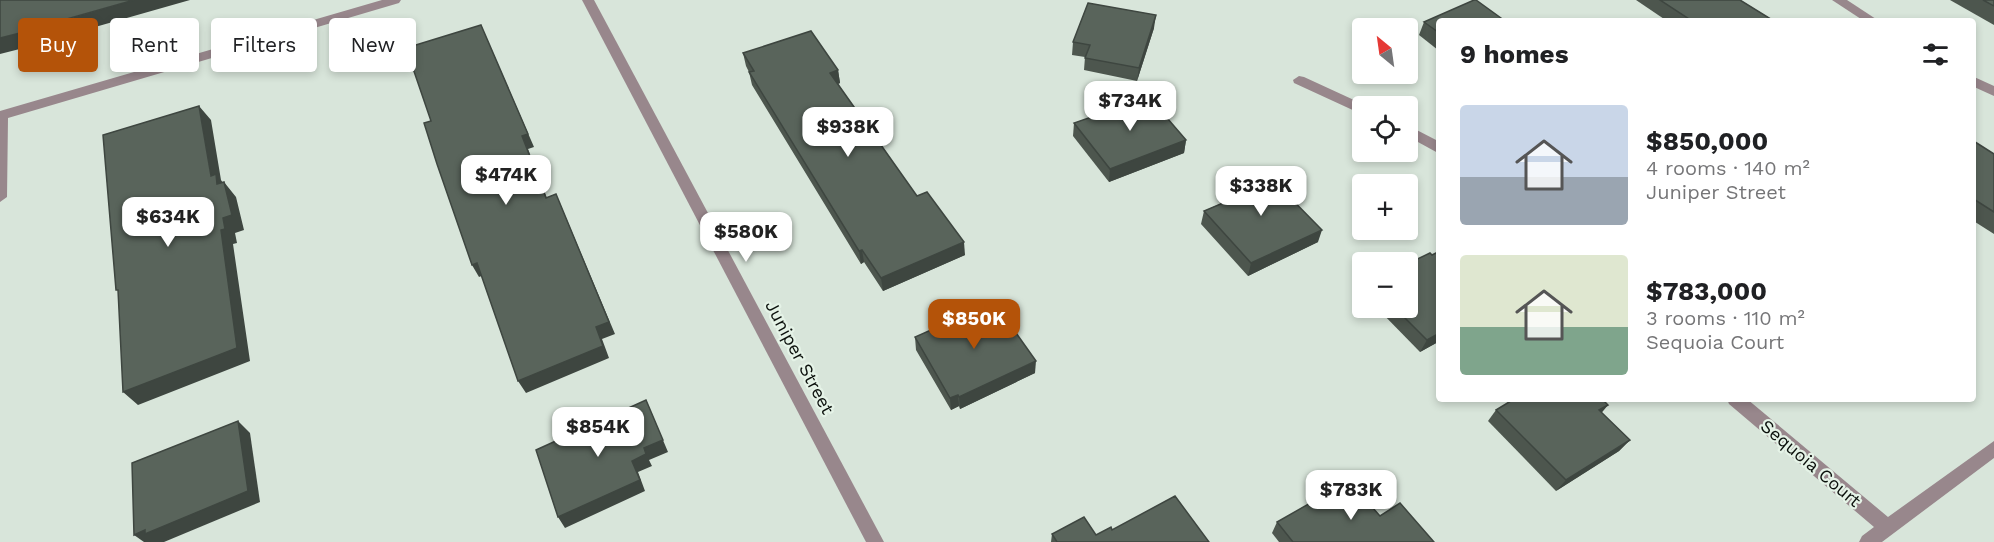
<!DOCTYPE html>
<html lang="en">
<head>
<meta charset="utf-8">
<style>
	:root { --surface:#fff; --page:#f2f2f2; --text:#202124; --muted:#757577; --accent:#b45309 }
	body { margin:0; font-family:"Work Sans",sans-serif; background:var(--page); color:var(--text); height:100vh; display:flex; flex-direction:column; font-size:22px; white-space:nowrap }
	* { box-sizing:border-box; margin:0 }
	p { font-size:20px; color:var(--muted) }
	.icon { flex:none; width:33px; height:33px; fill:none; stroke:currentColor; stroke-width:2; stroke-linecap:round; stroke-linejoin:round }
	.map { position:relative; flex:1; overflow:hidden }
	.drawer { position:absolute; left:1436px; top:18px; width:540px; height:384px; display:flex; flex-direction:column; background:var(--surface); border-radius:6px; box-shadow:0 3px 9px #0003 }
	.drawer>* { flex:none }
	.guide { position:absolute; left:18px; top:18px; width:570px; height:54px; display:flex; gap:12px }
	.needle { width:39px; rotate:331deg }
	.fabs { position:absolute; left:1352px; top:18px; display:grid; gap:12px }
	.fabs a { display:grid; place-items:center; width:66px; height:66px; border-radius:6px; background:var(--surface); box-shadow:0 3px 9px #0003; font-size:30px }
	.price { position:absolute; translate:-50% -51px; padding:0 14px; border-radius:12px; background:#fff; color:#222; font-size:20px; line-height:39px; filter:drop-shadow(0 2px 3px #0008) }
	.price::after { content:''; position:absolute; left:50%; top:36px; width:18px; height:14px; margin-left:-9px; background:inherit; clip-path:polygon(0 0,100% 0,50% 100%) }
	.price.selected { background:var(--accent); color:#fff }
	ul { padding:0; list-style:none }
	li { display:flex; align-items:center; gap:18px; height:150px; padding:0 24px }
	li span { display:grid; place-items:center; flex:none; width:168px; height:120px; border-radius:6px; color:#555 }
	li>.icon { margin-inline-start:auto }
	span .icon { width:72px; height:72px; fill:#fffc; stroke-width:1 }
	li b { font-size:26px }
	h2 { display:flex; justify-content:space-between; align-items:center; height:72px; padding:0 24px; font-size:26px }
	.pill { padding:0 21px; border-radius:6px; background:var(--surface); box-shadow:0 3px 9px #0003; font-size:21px; line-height:54px }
	.pill.selected { background:var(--accent); color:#fff }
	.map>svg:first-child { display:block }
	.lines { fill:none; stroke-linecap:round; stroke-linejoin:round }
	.minor { fill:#98878c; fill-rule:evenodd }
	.wall { fill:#4d564e }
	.shaded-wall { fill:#3e4640 }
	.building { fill:#59645b; stroke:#3e4640; stroke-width:1.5 }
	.labels { text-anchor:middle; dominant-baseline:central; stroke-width:4.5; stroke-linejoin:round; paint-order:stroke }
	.street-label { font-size:18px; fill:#0b100c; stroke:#e5f3e7 }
</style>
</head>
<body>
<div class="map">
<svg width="1994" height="542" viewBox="0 0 1994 542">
	<rect width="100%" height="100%" fill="#d8e5da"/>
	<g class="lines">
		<g class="minor">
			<polygon points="382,0 401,0 399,3 8,118 7,197 0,202 0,111"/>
			<polygon points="582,0 594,0 884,542 866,542"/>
			<polygon points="1832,0 1847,0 1879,21 1864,21"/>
			<polygon points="1299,76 1304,77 1367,106 1362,106 1362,114 1357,112 1294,83 1293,80"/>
			<polygon points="1972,76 1994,86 1994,96 1972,86"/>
			<polygon points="1407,125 1438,141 1438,153 1407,136"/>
			<polygon points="1727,399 1747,399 1888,517 1994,441 1994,458 1882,542 1859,542 1862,536 1874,527 1729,404"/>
		</g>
	</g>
	<g class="wall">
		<polygon points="1636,0 1740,0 1774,21 1667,21"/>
		<polygon points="1950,0 1994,0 1994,25"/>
		<polygon points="1438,21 1438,50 1419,35 1424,22"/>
		<polygon points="1154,28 1137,81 1084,70 1085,57 1072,55 1073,42"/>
		<polygon points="743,53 838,70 840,83 838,84 917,196 965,255 883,291 864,262 861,264 752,85 749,72 746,66"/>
		<polygon points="1074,123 1186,140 1184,153 1109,182 1073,136"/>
		<polygon points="1972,140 1994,154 1994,234 1972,220"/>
		<polygon points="1222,185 1318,242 1248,276 1201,224 1204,211 1224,202 1219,198"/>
		<polygon points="1377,308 1407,308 1438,342 1420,352"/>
		<polygon points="915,337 1035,373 960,409 959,406 951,410 916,350"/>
		<polygon points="1496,410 1601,413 1630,440 1619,451 1556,491 1488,421"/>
		<polygon points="1380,516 1434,542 1279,542 1272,533 1277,522"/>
		<polygon points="1112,530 1209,542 1051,542 1052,534 1096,535"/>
	</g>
	<g class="shaded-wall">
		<polygon points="134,0 190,0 67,35 67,37 0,54 0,38"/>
		<polygon points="1156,15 1154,28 1137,81 1139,68"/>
		<polygon points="481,25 534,147 528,149 552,211 546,198 522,136"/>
		<polygon points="838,70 840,83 832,86 830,73"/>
		<polygon points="199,106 211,120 221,180 225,186 224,182 236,197 244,230 235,233 237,243 233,244 250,361 138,405 123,392 221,230 211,176"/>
		<polygon points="1186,140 1184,153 1109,182 1110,169"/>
		<polygon points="556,194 615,334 602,339 609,358 526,393 518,381 596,327"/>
		<polygon points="1322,230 1318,242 1248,276 1251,263"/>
		<polygon points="964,242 965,255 883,291 881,278"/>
		<polygon points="862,250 864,262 861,264 859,251"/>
		<polygon points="477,263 484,275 479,277 472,265"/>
		<polygon points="1438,334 1438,342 1420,352 1427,340"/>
		<polygon points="1036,361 1035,373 960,409 959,397"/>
		<polygon points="958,395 959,406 951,410 950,398"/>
		<polygon points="646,400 668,452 649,460 652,466 638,472 645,491 565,528 558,517 632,461 644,448"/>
		<polygon points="1608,405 1599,416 1599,410"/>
		<polygon points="238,421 250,433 260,502 164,542 144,542 134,535"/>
		<polygon points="1630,440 1619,451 1556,491 1566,480"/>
	</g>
	<g class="building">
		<polygon points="0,0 134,0 56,22 56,24 0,38"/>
		<polygon points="1474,0 1476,0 1505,21 1438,21 1438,32 1424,22"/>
		<polygon points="1660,0 1740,0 1774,21 1692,21"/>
		<polygon points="1983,0 1994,0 1994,6"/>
		<polygon points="1088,3 1156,15 1139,68 1085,58 1090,45 1073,42"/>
		<polygon points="481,25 528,134 522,136 546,198 556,194 609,322 596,327 603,346 518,381 477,263 472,265 437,164 424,123 431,121 406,48"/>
		<polygon points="811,31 838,70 830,73 917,196 927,192 964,242 881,278 862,250 859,251 749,72 754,71 743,53"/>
		<polygon points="1149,97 1186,140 1110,169 1074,123"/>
		<polygon points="199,106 211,176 216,174 217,184 224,182 232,215 223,218 225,229 221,230 237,348 123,392 118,290 116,290 103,135"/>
		<polygon points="1972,140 1994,154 1994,212 1972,198"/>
		<polygon points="1261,168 1322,230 1251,263 1204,211 1235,198 1222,185"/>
		<polygon points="1438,252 1438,334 1427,340 1395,308 1407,308 1407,264 1430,253 1432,255"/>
		<polygon points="994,302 1036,361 959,397 958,395 950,398 915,337"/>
		<polygon points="1514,399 1602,399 1608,405 1599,410 1630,440 1566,480 1496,410"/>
		<polygon points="646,400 663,440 644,448 646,454 632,461 640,480 558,517 536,450"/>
		<polygon points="238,421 248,491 145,534 145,530 134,535 132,463"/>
		<polygon points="1349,481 1380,516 1400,503 1434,542 1293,542 1277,522"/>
		<polygon points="1175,496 1209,542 1057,542 1052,534 1084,517 1096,535 1111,527 1112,530"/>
	</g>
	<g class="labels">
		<g class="street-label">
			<text transform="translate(800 357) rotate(62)">Juniper Street</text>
			<text transform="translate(1811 463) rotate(40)">Sequoia Court</text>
		</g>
	</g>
</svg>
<div class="fabs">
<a><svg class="needle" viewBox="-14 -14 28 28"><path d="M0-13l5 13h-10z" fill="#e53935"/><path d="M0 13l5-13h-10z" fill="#757577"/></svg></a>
<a><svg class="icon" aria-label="locate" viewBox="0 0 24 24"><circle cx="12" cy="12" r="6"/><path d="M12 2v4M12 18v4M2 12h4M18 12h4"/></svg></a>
<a>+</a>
<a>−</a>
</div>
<b class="price" style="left:1130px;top:132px">$734K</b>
<b class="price" style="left:848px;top:158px">$938K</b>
<b class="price" style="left:506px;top:206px">$474K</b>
<b class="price" style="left:1261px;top:217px">$338K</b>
<b class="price" style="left:168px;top:248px">$634K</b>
<b class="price" style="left:746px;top:263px">$580K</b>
<b class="price selected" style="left:974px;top:350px">$850K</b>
<b class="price" style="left:598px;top:458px">$854K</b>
<b class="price" style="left:1351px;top:521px">$783K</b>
<div class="guide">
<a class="pill selected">Buy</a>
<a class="pill">Rent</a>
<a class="pill">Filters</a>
<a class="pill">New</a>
</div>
<section class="drawer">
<h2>9 homes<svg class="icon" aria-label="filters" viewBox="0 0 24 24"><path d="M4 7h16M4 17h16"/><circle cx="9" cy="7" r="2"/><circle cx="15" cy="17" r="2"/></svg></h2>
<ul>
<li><span style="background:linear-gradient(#c9d6e8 60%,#9aa5b1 0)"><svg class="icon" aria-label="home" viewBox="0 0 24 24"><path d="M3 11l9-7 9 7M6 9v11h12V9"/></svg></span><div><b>$850,000</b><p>4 rooms · 140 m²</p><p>Juniper Street</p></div></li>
<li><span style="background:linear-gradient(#dfe7d0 60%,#7fa58c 0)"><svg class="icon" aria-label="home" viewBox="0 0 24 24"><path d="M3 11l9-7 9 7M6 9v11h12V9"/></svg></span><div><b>$783,000</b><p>3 rooms · 110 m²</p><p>Sequoia Court</p></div></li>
</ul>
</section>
</div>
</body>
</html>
